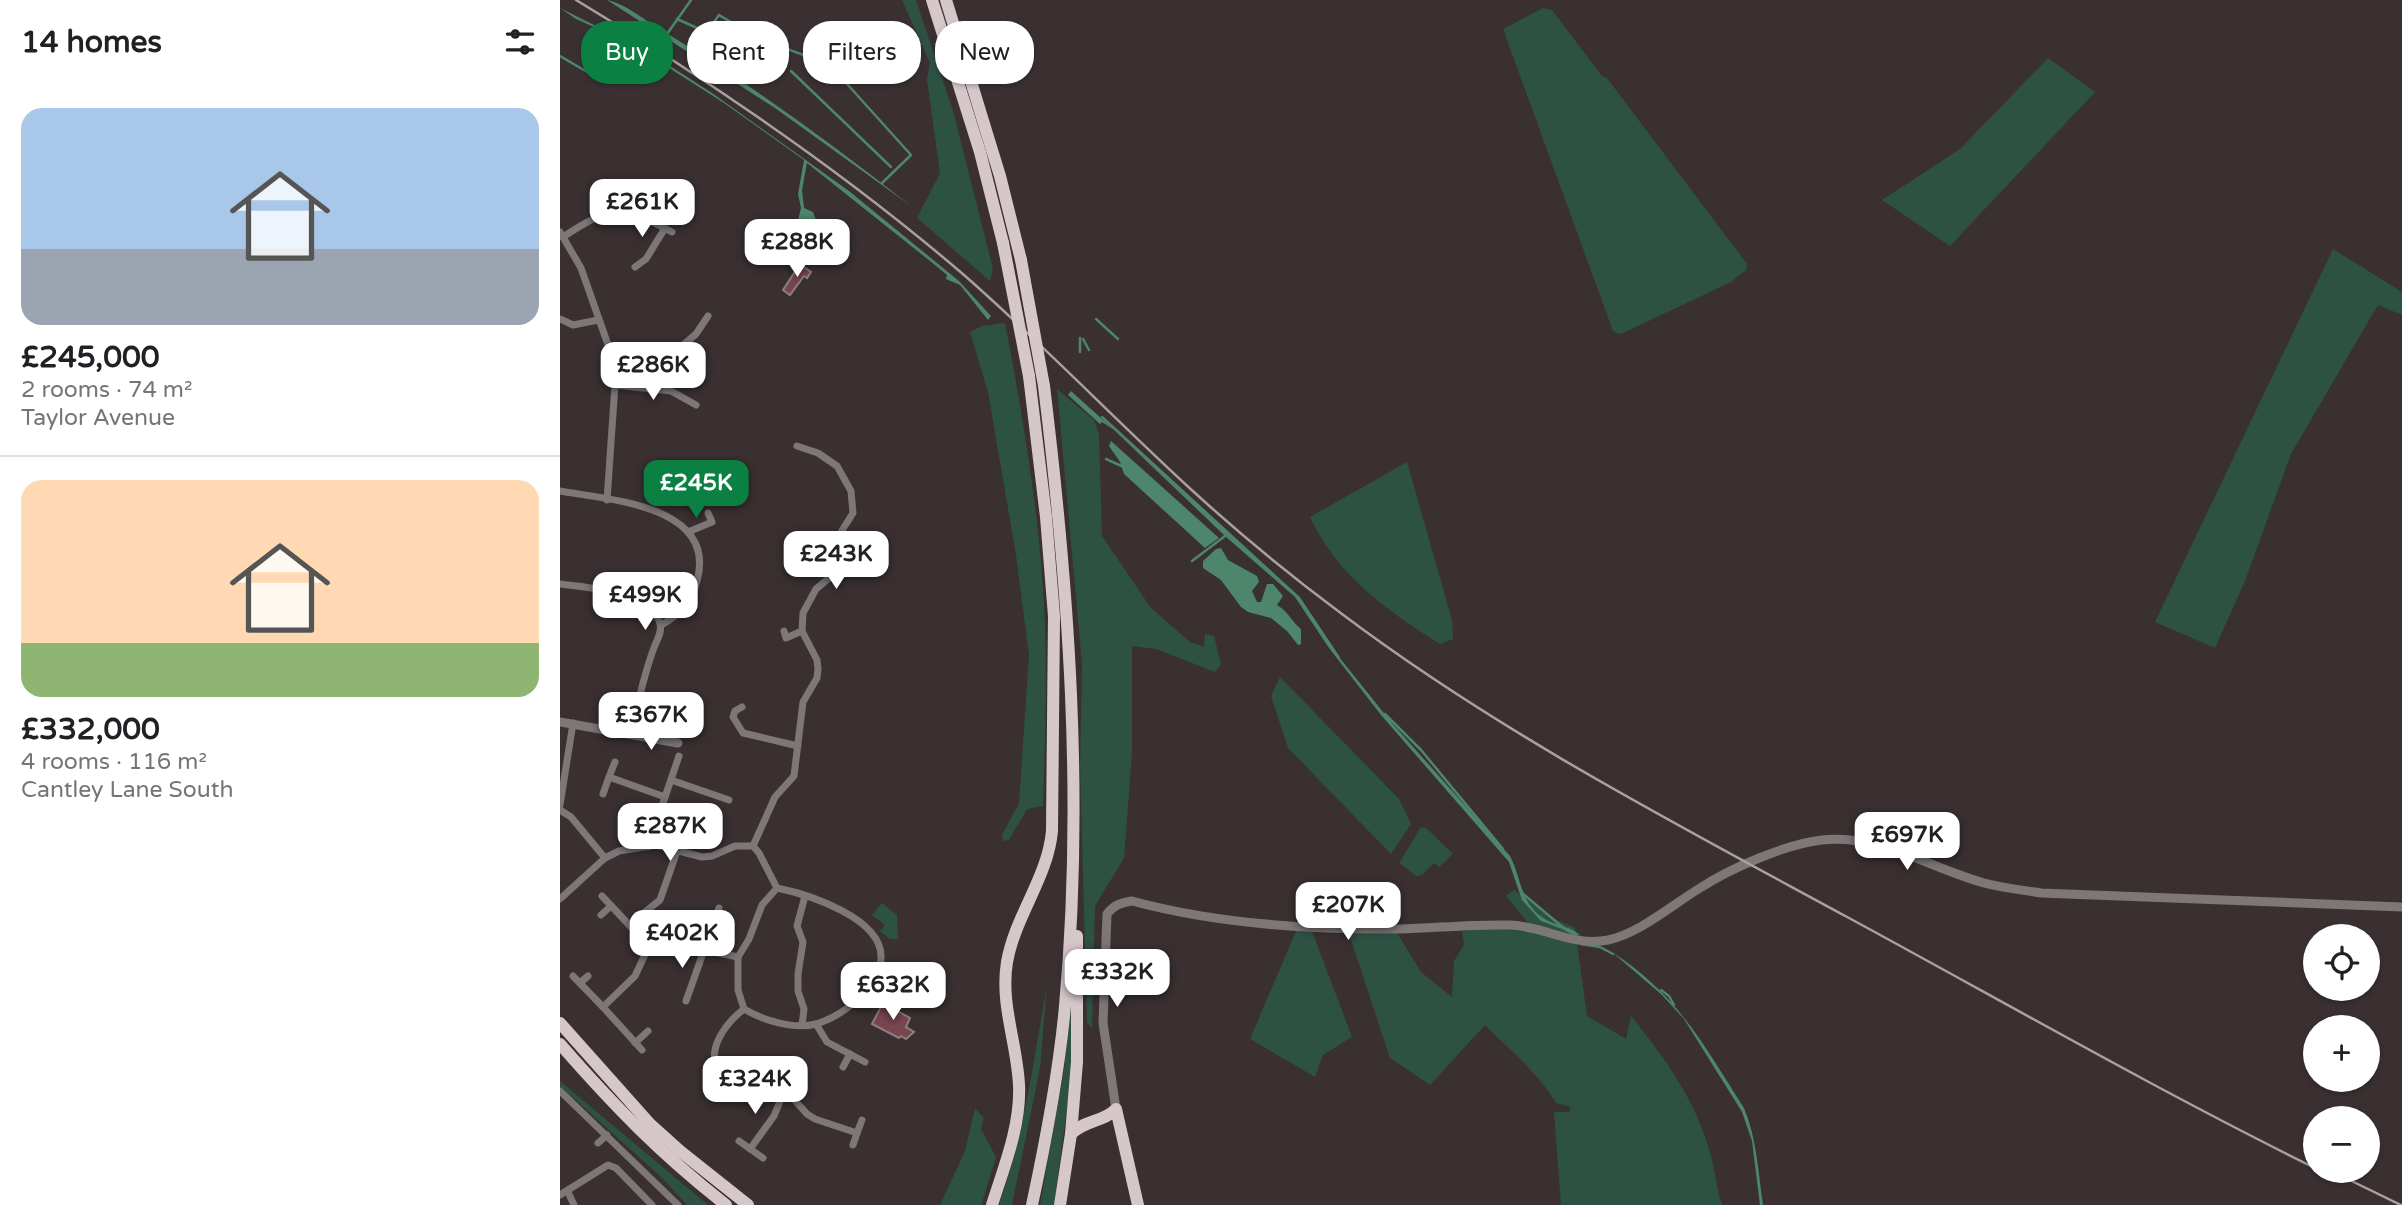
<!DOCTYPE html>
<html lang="en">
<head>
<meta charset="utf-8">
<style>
	:root { --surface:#fff; --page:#f2f2f2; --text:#202124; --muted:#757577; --line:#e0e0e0; --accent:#0b8043 }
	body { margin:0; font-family:"Varela Round",sans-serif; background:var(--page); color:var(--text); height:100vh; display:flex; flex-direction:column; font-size:26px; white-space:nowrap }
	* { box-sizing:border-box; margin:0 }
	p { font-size:23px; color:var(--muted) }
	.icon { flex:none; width:38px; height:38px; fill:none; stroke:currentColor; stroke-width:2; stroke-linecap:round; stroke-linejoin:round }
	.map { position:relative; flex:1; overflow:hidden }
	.sheet { display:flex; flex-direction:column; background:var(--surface); width:560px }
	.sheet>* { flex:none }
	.top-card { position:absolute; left:21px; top:21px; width:665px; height:63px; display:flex; gap:14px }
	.fabs { position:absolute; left:1743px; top:924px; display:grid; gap:14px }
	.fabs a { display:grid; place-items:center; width:77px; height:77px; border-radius:50%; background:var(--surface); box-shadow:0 2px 5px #0004; font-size:35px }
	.price { position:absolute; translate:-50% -60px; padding:0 16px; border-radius:14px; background:#fff; color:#222; font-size:23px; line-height:46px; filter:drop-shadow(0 2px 4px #0008) }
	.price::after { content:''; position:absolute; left:50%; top:42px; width:21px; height:16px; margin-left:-10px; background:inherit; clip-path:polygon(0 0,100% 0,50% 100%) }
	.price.on { background:var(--accent); color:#fff }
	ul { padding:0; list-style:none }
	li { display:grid; align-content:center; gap:14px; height:371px; padding:0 21px }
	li+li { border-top:2px solid var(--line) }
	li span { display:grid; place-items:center; height:217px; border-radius:21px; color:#555 }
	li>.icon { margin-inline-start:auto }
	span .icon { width:126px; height:126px; fill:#fffc; stroke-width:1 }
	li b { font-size:30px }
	h2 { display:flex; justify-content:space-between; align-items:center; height:84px; padding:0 21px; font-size:30px }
	.tag { padding:0 24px; border-radius:28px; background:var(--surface); box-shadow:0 2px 5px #0004; font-size:24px; line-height:63px }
	.tag.on { background:var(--accent); color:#fff }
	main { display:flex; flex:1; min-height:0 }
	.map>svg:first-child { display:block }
	.green { fill:#2d5142 }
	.water { fill:#4d856d }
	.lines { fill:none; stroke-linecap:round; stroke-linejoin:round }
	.stream { stroke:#4d856d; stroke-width:2.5 }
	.building { fill:#794650; stroke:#8c7f81; stroke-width:2 }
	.minor { stroke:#7d7778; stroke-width:7 }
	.tertiary { stroke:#7d7778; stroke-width:9 }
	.trunk { stroke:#d6c8ca; stroke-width:12 }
	.rail { stroke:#a8a0a1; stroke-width:2.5 }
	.trunk-bridge { stroke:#d6c8ca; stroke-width:12 }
</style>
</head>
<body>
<main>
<section class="sheet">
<h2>14 homes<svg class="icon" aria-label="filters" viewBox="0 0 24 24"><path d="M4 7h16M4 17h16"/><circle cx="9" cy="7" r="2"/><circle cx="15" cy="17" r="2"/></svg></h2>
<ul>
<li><span style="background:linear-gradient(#a9c7e8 65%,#9aa5b1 0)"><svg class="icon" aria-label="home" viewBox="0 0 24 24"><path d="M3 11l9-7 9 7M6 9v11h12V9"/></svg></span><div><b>£245,000</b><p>2 rooms · 74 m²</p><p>Taylor Avenue</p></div></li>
<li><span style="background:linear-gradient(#ffd9b3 75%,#8fb573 0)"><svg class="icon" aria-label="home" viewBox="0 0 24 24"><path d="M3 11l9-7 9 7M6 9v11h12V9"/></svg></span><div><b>£332,000</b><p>4 rooms · 116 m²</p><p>Cantley Lane South</p></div></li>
</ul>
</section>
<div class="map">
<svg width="1842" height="1205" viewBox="0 0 1842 1205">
	<rect width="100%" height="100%" fill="#3a3031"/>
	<g class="green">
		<polygon points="342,0 356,0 394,114 433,269 430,281 357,218 380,173 367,80 370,63"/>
		<polygon points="983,8 992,10 1042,76 1047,78 1187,264 1186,270 1171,282 1061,334 1053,331 943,29"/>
		<polygon points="1488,58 1535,92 1390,246 1322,200 1400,149"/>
		<polygon points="1773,249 1842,292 1842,315 1818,305 1731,454 1685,581 1655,648 1595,622"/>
		<path d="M445,323C464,422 481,523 485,624C487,685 485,745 483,806L467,809L449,840L443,841L442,835L459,803L469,655L456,555L428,392L410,332L422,326Z"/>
		<polygon points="497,389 534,420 539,434 542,536 591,608 630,642 644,647 645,634 654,636 661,664 655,672 596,649 572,646 572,754 564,858 535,906 532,1029 527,1022 520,766 522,664"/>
		<path d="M847,462L892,620L893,639L880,644C827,611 777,575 750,517Z"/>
		<polygon points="720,677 839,799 851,824 831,854 728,748 711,696"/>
		<polygon points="861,827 866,828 893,854 879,867 874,863 862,875 856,876 839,863"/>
		<path d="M954,890L997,920L1015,928L1027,1016L1066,1039L1071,1016C1105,1058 1135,1099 1150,1152C1155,1170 1156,1187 1162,1205H1001L994,1112H1009L1011,1107L996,1103C978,1073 950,1050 925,1025L870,1085L830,1058L788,931H836L861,972L892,997L894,961L904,945L902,929L971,926L946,896Z"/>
		<polygon points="322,903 337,915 338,939 330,939 320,931 325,925 312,915"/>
		<polygon points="737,929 752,931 792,1037 763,1055 755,1077 690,1039"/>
		<path d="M487,985L480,1068L452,1205H439C464,1134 474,1059 487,985Z"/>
		<polygon points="512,996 513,1064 494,1205 480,1205 504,1070"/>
		<polygon points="0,1081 148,1205 127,1205 101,1177 0,1086"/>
		<polygon points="415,1108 424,1118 421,1129 436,1157 422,1203 421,1205 380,1205 405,1151"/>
	</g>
	<g class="water">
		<path d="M47,0C64,3 83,19 98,28C186,81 270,142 351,206L215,108Z"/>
		<polygon points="0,8 44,30 65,37 152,93 289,191 399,281 431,316 428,320 400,285 386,279 387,275 375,265 247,163 242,190 244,208 253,212 256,220 250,227 241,226 238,220 241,208 238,194 244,160 164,103 70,43 16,19"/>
		<path d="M511,391L739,597L771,647L831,722L950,856C962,879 960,904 985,919C997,927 1010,925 1021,936L981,921L962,900L949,862L821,715L769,648L735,597L665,536L554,430L542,422L540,424L508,395Z"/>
		<polygon points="551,441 659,538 645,548 564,474 560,462 549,446"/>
		<path d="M661,548L668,560L697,576L699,582L692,591L697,602H701L707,584H713L723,596L717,605C728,611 731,621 741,629V644L738,645L727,631L711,618L688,612L681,607L661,580L643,568V561L656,549Z"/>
		<path d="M1052,952C1118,995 1143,1044 1184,1108C1197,1139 1198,1172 1203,1205H1200L1192,1141L1182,1112L1124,1019L1102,995Z"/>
	</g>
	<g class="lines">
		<g class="stream">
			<polyline points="117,19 222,66"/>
			<polyline points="151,26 159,15 198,38 270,65 351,155 322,183"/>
			<polyline points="107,34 131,0"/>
			<polyline points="135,51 147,33"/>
			<polyline points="0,56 29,73"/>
			<polyline points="231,71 331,167"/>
			<polyline points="536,319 558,339"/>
			<polyline points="523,339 529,350"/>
			<polyline points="520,352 520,338"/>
			<polyline points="542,417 739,598 779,658"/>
			<polyline points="546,459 566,468"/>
			<polyline points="632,561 665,536"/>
			<polyline points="825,714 861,750 943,849"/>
			<polyline points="961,892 1006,930 1016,935"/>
			<polyline points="1021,944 1040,947 1053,954"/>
			<polyline points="1101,990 1109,996 1114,1005"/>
		</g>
	</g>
	<g class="building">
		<polygon points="240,264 251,272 247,278 244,276 230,295 223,290"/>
		<polygon points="323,1003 350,1018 346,1027 354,1032 346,1039 341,1036 339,1038 312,1024"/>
	</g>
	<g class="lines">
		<g class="minor">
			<polyline points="0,232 21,268 53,359 55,385 47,500"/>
			<path d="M3,237C21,225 45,210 67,209L112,232"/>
			<polyline points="75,267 86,259 105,228"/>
			<polyline points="0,319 13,325 38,320"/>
			<polyline points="55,385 111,391 136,405"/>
			<polyline points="96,388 106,360 136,334 148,316"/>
			<path d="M0,491C49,500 158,505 137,581C132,600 119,616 101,625"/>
			<polyline points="128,532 152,522 148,513"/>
			<path d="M0,584C27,588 92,591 100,624C102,632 98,638 95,645C84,673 78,703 71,733"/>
			<polyline points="224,631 226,638 242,631"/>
			<polyline points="182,707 175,711 173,717 183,733 238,746"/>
			<polyline points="55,762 49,777 105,797"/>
			<polyline points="111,780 169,800"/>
			<polyline points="43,794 49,777"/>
			<polyline points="0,805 13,723"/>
			<polyline points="0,810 11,817 45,858"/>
			<polyline points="193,846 215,797 234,776 243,702 257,678 258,669 257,660 242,631 243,613 256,589 268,579 276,566 276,540 293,513 291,491 277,466 258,453 237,446"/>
			<polyline points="88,847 119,756"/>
			<path d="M217,888C247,894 324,918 321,959C319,989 282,1016 256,1024C233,1030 203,1020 184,1009L178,990V957L189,939L202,905Z"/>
			<polyline points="42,896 89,946 144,950 178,957"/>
			<polyline points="0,899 45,858 59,851 96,845 142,857 152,856 175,846 193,846 199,853 217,888"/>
			<polyline points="41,915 51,906"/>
			<polyline points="69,925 100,900 117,851"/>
			<polyline points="13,976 43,1007 75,976 89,946"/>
			<polyline points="20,983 28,976"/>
			<polyline points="126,1001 159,908"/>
			<polyline points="43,1007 82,1050"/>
			<path d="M184,1009C167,1022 146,1048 158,1070L232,1097L247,1114L255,1119L297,1133L302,1120"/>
			<polyline points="256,1024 267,1042 305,1062"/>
			<polyline points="242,1025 244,1009 238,991 238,974 243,942 237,926 245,896"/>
			<polyline points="75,1043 88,1031"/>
			<polyline points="283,1067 290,1054"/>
			<polyline points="0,1091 118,1205"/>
			<polyline points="179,1141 203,1158"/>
			<polyline points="38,1143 47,1135"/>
			<polyline points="293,1145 297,1133"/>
			<polyline points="190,1149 214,1116 223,1094"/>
			<polyline points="8,1192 14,1205"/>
			<polyline points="0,1195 48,1165 56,1168 92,1205"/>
		</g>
		<g class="tertiary">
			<polyline points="0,722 118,743"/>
			<path d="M556,1109L543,1023L547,914C554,905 560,903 572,901C657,924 750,930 839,929C876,928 913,924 950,925C984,926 1012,947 1048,940C1080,933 1112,905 1140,888C1171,868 1226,844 1262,840C1318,833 1372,869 1424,883C1443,888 1462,890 1481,893L1842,907"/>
		</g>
		<g class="trunk">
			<polyline points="372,0 420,152 443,243"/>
			<polyline points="386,0 440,176 461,260"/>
			<polyline points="0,1023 90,1124 120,1151 188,1205"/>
			<path d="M0,1044C54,1106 101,1154 166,1205"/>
			<path d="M511,1134C524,1120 544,1122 556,1109L578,1205"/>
			<path d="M432,1205C444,1167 461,1125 459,1085C457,1043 440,1004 447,962C455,916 488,877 492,831L494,616L486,517L469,376"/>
			<path d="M472,1205C486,1140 499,1073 505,1006C524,799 509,591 484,386"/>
			<polyline points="500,1205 511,1134 517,1062 517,936"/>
		</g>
		<g class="rail">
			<path d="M16,0C152,82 283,171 404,275C484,345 556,421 635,493C681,535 731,576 782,614C940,733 1116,824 1289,918C1444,1002 1597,1090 1755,1168"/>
			<polyline points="1771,1171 1841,1205"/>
		</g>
		<g class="trunk-bridge">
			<polyline points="443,243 469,376"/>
			<polyline points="461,260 484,386"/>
		</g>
	</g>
</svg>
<div class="fabs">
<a><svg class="icon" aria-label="locate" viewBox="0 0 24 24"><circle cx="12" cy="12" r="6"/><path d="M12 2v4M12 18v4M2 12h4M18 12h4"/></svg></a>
<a>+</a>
<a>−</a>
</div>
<b class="price" style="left:82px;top:239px">£261K</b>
<b class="price" style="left:237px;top:279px">£288K</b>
<b class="price" style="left:93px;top:402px">£286K</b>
<b class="price on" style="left:136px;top:520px">£245K</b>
<b class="price" style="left:276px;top:591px">£243K</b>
<b class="price" style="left:85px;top:632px">£499K</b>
<b class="price" style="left:91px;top:752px">£367K</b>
<b class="price" style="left:110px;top:863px">£287K</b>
<b class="price" style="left:1347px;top:872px">£697K</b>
<b class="price" style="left:788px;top:942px">£207K</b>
<b class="price" style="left:122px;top:970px">£402K</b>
<b class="price" style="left:557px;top:1009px">£332K</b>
<b class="price" style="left:333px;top:1022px">£632K</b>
<b class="price" style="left:195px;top:1116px">£324K</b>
<div class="top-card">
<a class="tag on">Buy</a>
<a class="tag">Rent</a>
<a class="tag">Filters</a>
<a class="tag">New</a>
</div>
</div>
</main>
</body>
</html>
